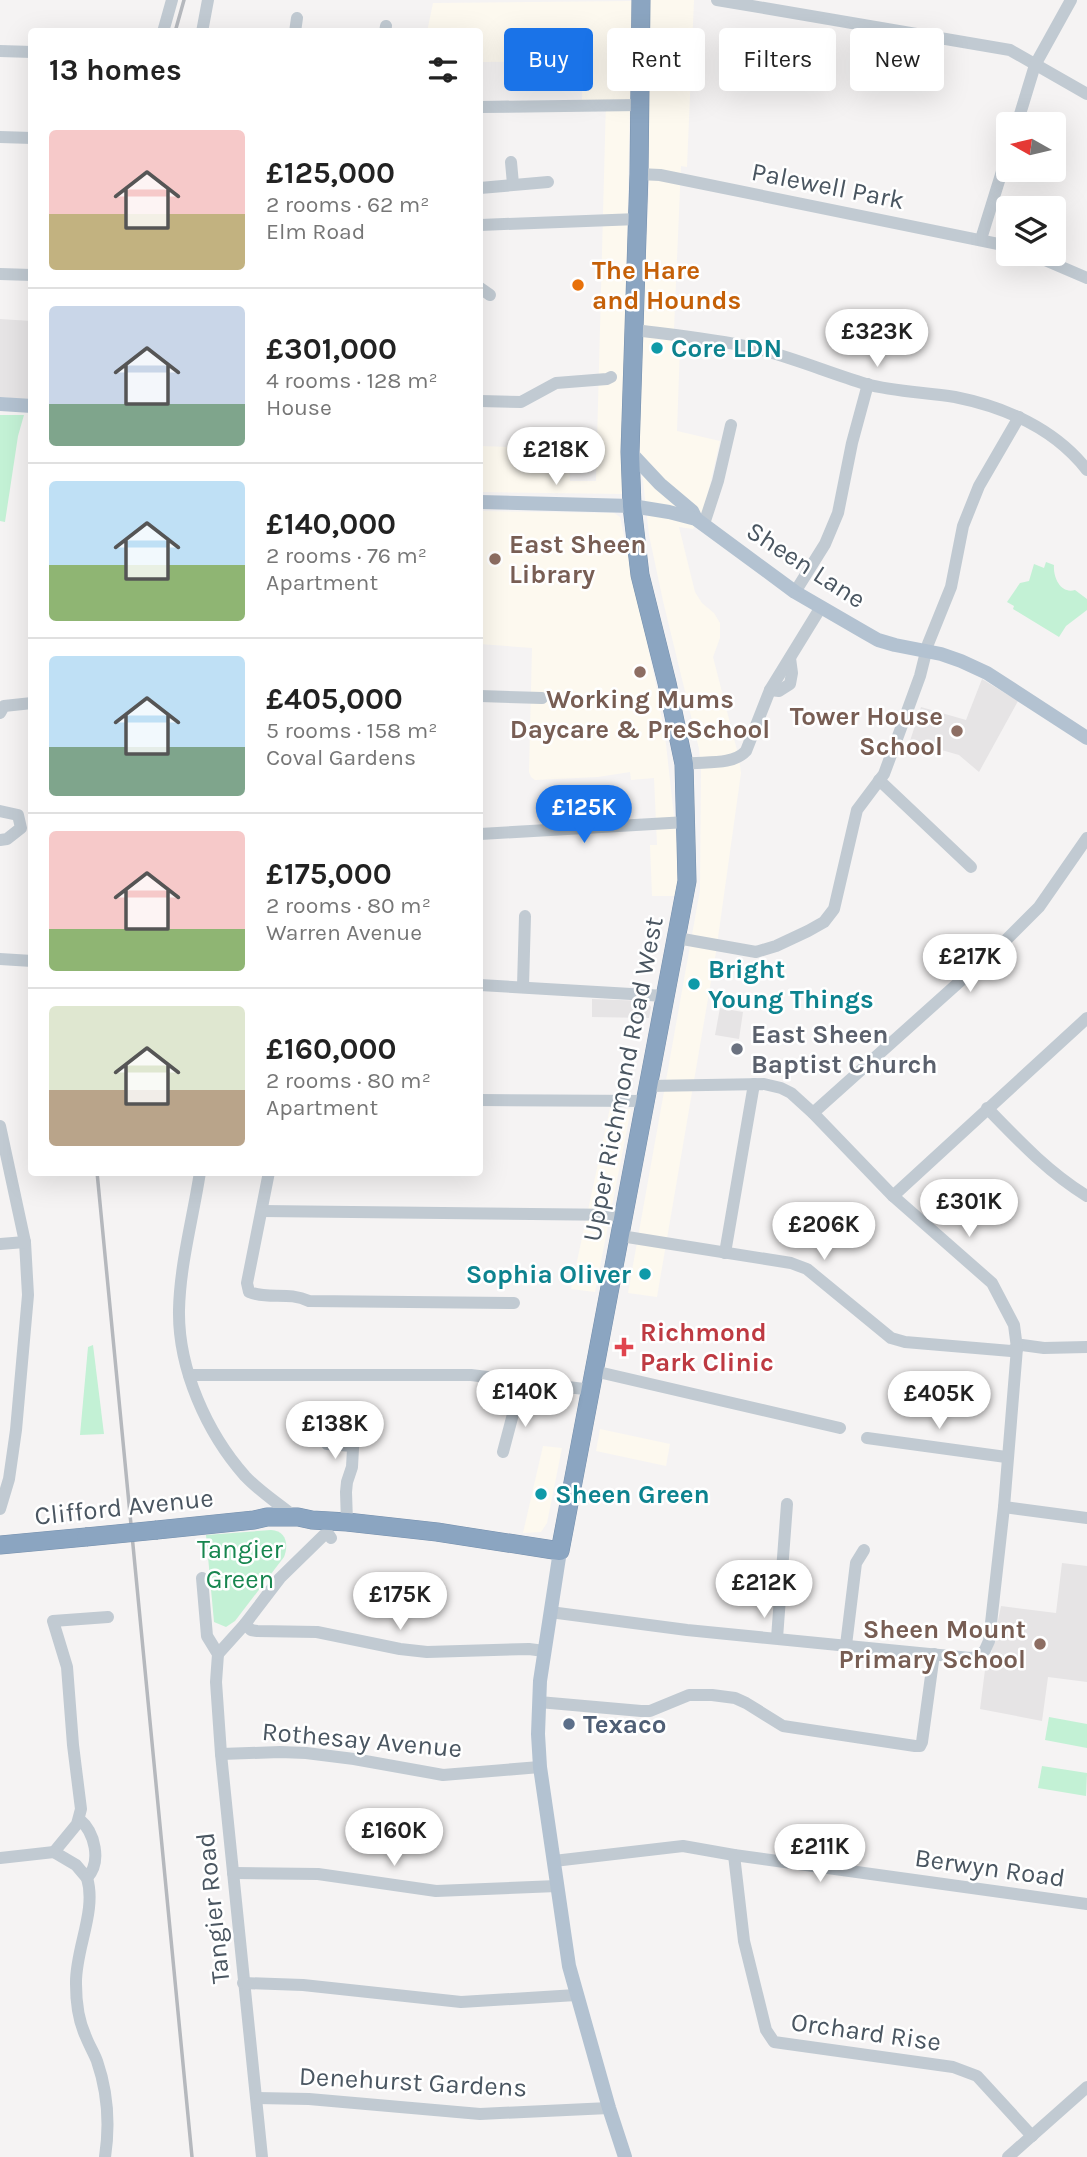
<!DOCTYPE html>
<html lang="en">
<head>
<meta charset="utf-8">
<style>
	:root { --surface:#fff; --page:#f6f6f6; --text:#222; --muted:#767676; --line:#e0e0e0; --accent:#1a73e8 }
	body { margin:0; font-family:Karla,sans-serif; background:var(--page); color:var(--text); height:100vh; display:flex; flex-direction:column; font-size:26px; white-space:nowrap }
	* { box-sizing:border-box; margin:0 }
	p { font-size:23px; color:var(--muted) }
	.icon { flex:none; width:38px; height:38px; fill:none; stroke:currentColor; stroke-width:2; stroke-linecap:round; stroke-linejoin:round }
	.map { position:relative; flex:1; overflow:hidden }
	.side { position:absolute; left:28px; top:28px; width:455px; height:1148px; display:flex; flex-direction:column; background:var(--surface); border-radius:7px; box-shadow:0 7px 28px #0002 }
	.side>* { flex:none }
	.hud { position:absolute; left:504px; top:28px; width:478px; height:63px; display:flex; gap:14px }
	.needle { width:46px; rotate:278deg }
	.fabs { position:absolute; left:996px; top:112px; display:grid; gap:14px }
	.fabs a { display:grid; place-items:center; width:70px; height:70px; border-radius:7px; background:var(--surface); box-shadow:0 7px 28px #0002; font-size:35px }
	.price { position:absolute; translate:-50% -60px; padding:0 16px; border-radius:24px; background:#fff; color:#222; font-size:23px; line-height:46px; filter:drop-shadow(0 2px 4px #0008) }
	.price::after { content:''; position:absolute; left:50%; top:42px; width:21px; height:16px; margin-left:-10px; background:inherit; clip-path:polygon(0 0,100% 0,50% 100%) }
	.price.selected { background:var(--accent); color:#fff }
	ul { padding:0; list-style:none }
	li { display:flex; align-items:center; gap:21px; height:175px; padding:0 21px }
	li+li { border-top:2px solid var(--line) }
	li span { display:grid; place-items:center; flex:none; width:196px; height:140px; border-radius:7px; color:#555 }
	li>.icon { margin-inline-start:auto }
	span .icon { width:84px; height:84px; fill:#fffc; stroke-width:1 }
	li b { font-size:30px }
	h2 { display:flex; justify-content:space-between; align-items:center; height:84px; padding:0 21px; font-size:30px }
	.chip { padding:0 24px; border-radius:7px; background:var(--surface); box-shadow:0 7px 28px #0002; font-size:24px; line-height:63px }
	.chip.selected { background:var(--accent); color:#fff }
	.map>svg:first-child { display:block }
	.commercial { fill:#fdf9ef }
	.education { fill:#e6e4e5 }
	.green { fill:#c3f1d5 }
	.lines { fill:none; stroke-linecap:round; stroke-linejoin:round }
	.highway-casing { stroke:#7690ad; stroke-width:19 }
	.minor { stroke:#c1cad2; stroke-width:12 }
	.major { stroke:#b3c2d1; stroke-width:14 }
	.highway { stroke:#8ba5c1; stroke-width:18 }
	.rail { stroke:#b5b8bd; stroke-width:3.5 }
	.highway-bridge-casing { stroke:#7690ad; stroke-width:19; stroke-linecap:butt }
	.highway-bridge { stroke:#8ba5c1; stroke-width:18 }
	.food-dot { fill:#e8710a; stroke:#fff; stroke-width:2.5 }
	.culture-dot { fill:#0f9aa8; stroke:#fff; stroke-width:2.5 }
	.education-dot { fill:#8d6e63; stroke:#fff; stroke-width:2.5 }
	.worship-dot { fill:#6b7280; stroke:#fff; stroke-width:2.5 }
	.health-dot { fill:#e0444e; stroke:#fff; stroke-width:2.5 }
	.service-dot { fill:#5c6f8a; stroke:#fff; stroke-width:2.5 }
	.labels { text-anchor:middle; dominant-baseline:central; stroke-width:5; stroke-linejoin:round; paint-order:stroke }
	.street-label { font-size:26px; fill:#4a5661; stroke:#fff }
	.food-label { font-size:26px; font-weight:bold; fill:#c56008; stroke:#fff; text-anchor:start }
	.culture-label { font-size:26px; font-weight:bold; fill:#0d838f; stroke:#fff; text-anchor:start }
	.education-label { font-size:26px; font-weight:bold; fill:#785e54; stroke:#fff; text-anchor:end }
	.worship-label { font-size:26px; font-weight:bold; fill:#5b616d; stroke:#fff; text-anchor:start }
	.health-label { font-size:26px; font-weight:bold; fill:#be3a42; stroke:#fff; text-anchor:start }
	.park-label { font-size:26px; fill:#17864f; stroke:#fff }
	.service-label { font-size:26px; font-weight:bold; fill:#4e5e75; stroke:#fff; text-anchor:start }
</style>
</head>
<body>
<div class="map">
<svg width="1087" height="2157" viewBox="0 0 1087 2157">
	<rect width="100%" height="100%" fill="#f5f3f3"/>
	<g class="commercial">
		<polygon points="649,0 694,0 687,167 681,166 674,329 672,343 680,346 677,431 720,441 705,506 693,529 679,527 695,592 702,603 714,613 720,623 720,638 713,657 739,758 741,773 716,952 657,1297 628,1293 700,890 701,768 699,749 663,601 649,535 640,454 640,377 649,193"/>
		<polygon points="632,1 622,494 480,492 480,446 568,449 570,481 596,481 606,100 582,100 583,61 480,62 480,32 427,32 433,3"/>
		<polygon points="480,511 614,513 620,517 657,690 666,744 677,844 677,896 652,896 650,845 657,845 654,778 631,780 630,772 598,777 535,780 531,777 529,772 532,648 480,644"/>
		<polygon points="610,1108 631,1109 595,1292 571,1289"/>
		<polygon points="600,1429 670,1444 666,1466 596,1451"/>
		<polygon points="543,1446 562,1448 547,1523 541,1532 523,1533"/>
	</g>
	<g class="education">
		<polygon points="0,319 31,321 31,400 0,397"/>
		<polygon points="982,679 1018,701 979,772 959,755 910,741 921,707 966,720"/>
		<polygon points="592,999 646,1001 651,1007 649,1018 592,1017"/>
		<polygon points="720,1008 743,1012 739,1039 715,1035"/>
		<polygon points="1062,1563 1087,1566 1087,1682 1048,1677 1042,1721 980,1709 986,1662 991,1654 1001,1606 1056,1613"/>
	</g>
	<g class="green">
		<polygon points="0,415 24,415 18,436 5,522 0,521"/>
		<path d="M1046,562L1054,565C1053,578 1061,594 1075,590L1087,599V610L1066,626L1059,637L1013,609L1014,606L1007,602L1020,583L1029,581L1034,564L1044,568Z"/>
		<polygon points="93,1345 104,1434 80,1435 88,1347"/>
		<path d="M271,1530C286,1531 289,1544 284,1557L235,1621L226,1627L214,1622L206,1535Z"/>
		<polygon points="1049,1717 1087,1724 1087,1748 1045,1740"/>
		<polygon points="1042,1766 1087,1773 1086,1796 1038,1788"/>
	</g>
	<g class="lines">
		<g class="highway-casing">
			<g id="highway">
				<polyline points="157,1530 254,1520 267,1517 298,1517 312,1520 347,1522 437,1532 560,1551 687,881 684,764 667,683 640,575 632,506 630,452 639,174 641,0"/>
				<polyline points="0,1545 86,1537"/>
			</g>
		</g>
		<g class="minor">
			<polyline points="717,0 1010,50 1087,94"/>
			<polyline points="163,32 172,0"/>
			<polyline points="202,32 208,0"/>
			<polyline points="295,32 297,18"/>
			<polyline points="385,32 386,26"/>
			<polyline points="0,51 32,52"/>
			<polyline points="480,107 640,105"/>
			<polyline points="1017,124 1035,65 1071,0"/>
			<polyline points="0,137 32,138"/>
			<polyline points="511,162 513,184"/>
			<polyline points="639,174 660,175 1008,246"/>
			<polyline points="480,188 548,182"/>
			<polyline points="480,225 638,219"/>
			<polyline points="981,239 1008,152"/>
			<polyline points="1031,254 1087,278"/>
			<polyline points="0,274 32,275"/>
			<polyline points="480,288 490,295"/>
			<path d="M634,330C674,335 715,339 754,348C792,357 829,373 866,384C895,392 926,392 955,397C1005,407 1055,429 1087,470"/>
			<polyline points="480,401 521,402 556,383 607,379 611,377"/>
			<polyline points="704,524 718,481 731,425"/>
			<polyline points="795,592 825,544 838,513 852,443 868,384"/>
			<polyline points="770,690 779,691 790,684 792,673 790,658"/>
			<polyline points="480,696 542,698"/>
			<polyline points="0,713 4,706 32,703"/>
			<path d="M684,764C704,761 732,766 746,751L770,690L821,607"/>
			<polyline points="879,780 971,867"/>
			<polyline points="0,811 18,815 21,828 7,839 0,840"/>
			<polyline points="480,834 687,822"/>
			<polyline points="677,938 756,952 776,946 808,931 824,922 834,909 857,810 884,774 901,728 920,676 928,644 951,587 963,526 979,486 1019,417"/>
			<polyline points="0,959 32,961"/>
			<polyline points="480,985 665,996"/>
			<polyline points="523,986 525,916"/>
			<polyline points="480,1100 645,1101"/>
			<path d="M987,1108C1018,1140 1049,1173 1087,1196"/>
			<polyline points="813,1113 1004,942 1039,907 1087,838"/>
			<polyline points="0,1126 25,1242 28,1295 16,1430 9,1479 0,1509"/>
			<path d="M200,1172C193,1218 180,1264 179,1310C178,1369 207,1433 245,1476C259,1491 275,1501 291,1514V1517"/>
			<path d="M269,1172L247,1283L249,1292C269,1300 288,1291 309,1301L514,1303"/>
			<polyline points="893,1196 1087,1018"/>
			<polyline points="262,1211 625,1215"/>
			<polyline points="621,1236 791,1263 807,1269 891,1338 905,1342 1011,1351 1022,1345 1044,1348 1087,1347"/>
			<polyline points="0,1244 25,1242"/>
			<polyline points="725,1253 754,1084"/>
			<polyline points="594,1371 840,1428"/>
			<polyline points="189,1375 471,1375 592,1390"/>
			<polyline points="867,1438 1006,1457"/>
			<polyline points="327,1444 353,1446"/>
			<polyline points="503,1452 517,1399 519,1382"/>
			<polyline points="1004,1507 1087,1518"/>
			<polyline points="347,1522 346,1492 347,1482 352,1467 354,1430"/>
			<polyline points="202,1578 207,1636 218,1654 216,1682 221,1754 262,2157"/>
			<polyline points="550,1612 687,1630 970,1658 978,1657 985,1650 989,1641 1004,1507 1017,1348 1014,1325 992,1283 893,1196 813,1113 791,1093 781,1088 764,1084 649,1086"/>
			<polyline points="245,1624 251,1630 257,1631 317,1632 400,1649 427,1652 529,1649 544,1651"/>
			<polyline points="777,1638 787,1504"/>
			<polyline points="846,1645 856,1563 864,1550"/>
			<polyline points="218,1654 245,1624 280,1578 324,1535 329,1535 331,1538"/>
			<polyline points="539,1702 641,1711 650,1711 689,1695 712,1695 735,1698 746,1703 783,1726 915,1746 920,1746 922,1742 934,1654"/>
			<polyline points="221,1754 280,1752 306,1753 354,1759 443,1775 540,1767"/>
			<path d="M79,1819C95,1832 102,1862 87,1878L76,1865L54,1852L77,1824L81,1809L73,1745L67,1667L53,1621L108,1617"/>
			<polyline points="734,1855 744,1941 766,2030 774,2042 953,2067 977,2076 1032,2136"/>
			<polyline points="0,1858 54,1852"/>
			<polyline points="554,1861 683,1846 734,1855 1087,1904"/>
			<polyline points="233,1873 318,1874 436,1891 557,1886"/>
			<path d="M87,1878C97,1911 75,1950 76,1984C76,2003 78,2020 86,2037C89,2045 94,2053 97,2061C108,2093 110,2124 105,2157"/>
			<polyline points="243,1983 303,1985 461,2002 576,1995"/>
			<polyline points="257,2098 309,2099 480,2114 609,2108"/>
			<polyline points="1008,2157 1087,2087"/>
		</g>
		<g class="major">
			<polyline points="0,404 32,406"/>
			<polyline points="630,452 660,484 692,511 696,519"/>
			<polyline points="480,502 632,506 669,512 696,519 795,592 864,632 878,640 895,645 941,654 961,661 987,673 1087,738"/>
			<polyline points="560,1551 540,1681 538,1734 540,1767 569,1966 609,2108 625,2157"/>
		</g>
		<use href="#highway" class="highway"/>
		<g class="rail">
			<polyline points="175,32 184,0"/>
			<polyline points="97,1172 192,2157"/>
		</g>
		<g class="highway-bridge-casing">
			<polyline id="highway-bridge" points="86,1537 157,1530"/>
		</g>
		<use href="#highway-bridge" class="highway-bridge"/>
	</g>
	<circle class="food-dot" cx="578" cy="285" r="7"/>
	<g class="culture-dot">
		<circle cx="657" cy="348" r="7"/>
		<circle cx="694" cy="984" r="7"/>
		<circle cx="645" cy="1274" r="7"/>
		<circle cx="541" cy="1494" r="7"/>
	</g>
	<g class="education-dot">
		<circle cx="495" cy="559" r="7"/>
		<circle cx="640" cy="672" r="7"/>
		<circle cx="957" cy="731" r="7"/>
		<circle cx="1040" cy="1644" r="7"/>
	</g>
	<circle class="worship-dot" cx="737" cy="1049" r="7"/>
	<path class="health-dot" d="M620.5 1336.5h7v7h7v7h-7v7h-7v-7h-7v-7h7z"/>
	<circle class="service-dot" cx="569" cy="1724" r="7"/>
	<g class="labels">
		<g class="street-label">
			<text transform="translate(828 186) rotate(11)">Palewell Park</text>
			<text transform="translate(806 565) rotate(33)">Sheen Lane</text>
			<text transform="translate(623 1079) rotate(-79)">Upper Richmond Road West</text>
			<text transform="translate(124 1507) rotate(-6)">Clifford Avenue</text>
			<text transform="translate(362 1740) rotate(5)">Rothesay Avenue</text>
			<text transform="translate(990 1868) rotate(8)">Berwyn Road</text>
			<text transform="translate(213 1908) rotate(-96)">Tangier Road</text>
			<text transform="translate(866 2032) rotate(8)">Orchard Rise</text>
			<text transform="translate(413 2082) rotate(3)">Denehurst Gardens</text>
		</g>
		<g class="food-label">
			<text x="592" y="270">The Hare<tspan x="592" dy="30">and Hounds</tspan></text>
		</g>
		<g class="culture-label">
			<text x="671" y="348">Core LDN</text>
			<text x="708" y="969">Bright<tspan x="708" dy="30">Young Things</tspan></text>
			<text x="631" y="1274" text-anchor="end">Sophia Oliver</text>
			<text x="555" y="1494">Sheen Green</text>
		</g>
		<g class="education-label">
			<text x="509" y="544" text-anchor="start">East Sheen<tspan x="509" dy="30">Library</tspan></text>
			<text x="640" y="699" text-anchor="middle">Working Mums<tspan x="640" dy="30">Daycare &amp; PreSchool</tspan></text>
			<text x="943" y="716">Tower House<tspan x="943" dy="30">School</tspan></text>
			<text x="1026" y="1629">Sheen Mount<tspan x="1026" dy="30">Primary School</tspan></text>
		</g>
		<g class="worship-label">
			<text x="751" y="1034">East Sheen<tspan x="751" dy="30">Baptist Church</tspan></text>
		</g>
		<g class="health-label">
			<text x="640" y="1332">Richmond<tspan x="640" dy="30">Park Clinic</tspan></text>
		</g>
		<g class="park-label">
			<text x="240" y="1549">Tangier<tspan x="240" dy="30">Green</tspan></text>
		</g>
		<g class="service-label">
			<text x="583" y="1724">Texaco</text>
		</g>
	</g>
</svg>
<div class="fabs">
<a><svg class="needle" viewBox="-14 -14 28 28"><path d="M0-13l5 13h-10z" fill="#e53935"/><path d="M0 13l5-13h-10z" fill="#767676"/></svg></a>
<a><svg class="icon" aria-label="layers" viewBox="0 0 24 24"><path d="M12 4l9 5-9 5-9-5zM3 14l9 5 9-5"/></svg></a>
</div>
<b class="price" style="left:877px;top:369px">£323K</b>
<b class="price" style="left:556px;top:487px">£218K</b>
<b class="price selected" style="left:584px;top:845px">£125K</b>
<b class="price" style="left:970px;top:994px">£217K</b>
<b class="price" style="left:969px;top:1239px">£301K</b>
<b class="price" style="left:824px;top:1262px">£206K</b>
<b class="price" style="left:525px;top:1429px">£140K</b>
<b class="price" style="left:939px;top:1431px">£405K</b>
<b class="price" style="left:335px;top:1461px">£138K</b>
<b class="price" style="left:764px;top:1620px">£212K</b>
<b class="price" style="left:400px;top:1632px">£175K</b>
<b class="price" style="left:394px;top:1868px">£160K</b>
<b class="price" style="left:820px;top:1884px">£211K</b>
<div class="hud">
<a class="chip selected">Buy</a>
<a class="chip">Rent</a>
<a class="chip">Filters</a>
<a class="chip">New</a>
</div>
<section class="side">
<h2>13 homes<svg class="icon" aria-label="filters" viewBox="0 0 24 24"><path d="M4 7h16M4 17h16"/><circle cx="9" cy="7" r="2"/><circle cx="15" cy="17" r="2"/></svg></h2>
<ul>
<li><span style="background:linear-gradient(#f6c9c9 60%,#c2b280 0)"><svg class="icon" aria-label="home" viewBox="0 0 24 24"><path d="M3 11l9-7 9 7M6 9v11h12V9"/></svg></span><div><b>£125,000</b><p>2 rooms · 62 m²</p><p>Elm Road</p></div></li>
<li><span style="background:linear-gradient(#c9d6e8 70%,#7fa58c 0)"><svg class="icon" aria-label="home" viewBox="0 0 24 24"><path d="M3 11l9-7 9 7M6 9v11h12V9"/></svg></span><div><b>£301,000</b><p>4 rooms · 128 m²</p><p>House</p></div></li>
<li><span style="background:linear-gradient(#bfe0f5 60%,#8fb573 0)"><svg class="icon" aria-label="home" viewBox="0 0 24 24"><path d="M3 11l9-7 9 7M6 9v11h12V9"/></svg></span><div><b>£140,000</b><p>2 rooms · 76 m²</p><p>Apartment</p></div></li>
<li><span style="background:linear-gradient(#bfe0f5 65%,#7fa58c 0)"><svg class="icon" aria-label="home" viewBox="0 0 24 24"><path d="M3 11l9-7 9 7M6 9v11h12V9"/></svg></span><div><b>£405,000</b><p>5 rooms · 158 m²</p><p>Coval Gardens</p></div></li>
<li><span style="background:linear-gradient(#f6c9c9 70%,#8fb573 0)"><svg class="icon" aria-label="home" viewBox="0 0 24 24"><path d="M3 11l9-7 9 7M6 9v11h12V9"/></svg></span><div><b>£175,000</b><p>2 rooms · 80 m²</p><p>Warren Avenue</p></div></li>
<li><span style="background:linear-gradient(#dfe7d0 60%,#b9a48a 0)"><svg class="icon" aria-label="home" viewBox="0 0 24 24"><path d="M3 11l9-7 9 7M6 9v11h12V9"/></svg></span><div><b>£160,000</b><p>2 rooms · 80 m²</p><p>Apartment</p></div></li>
</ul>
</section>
</div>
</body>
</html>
